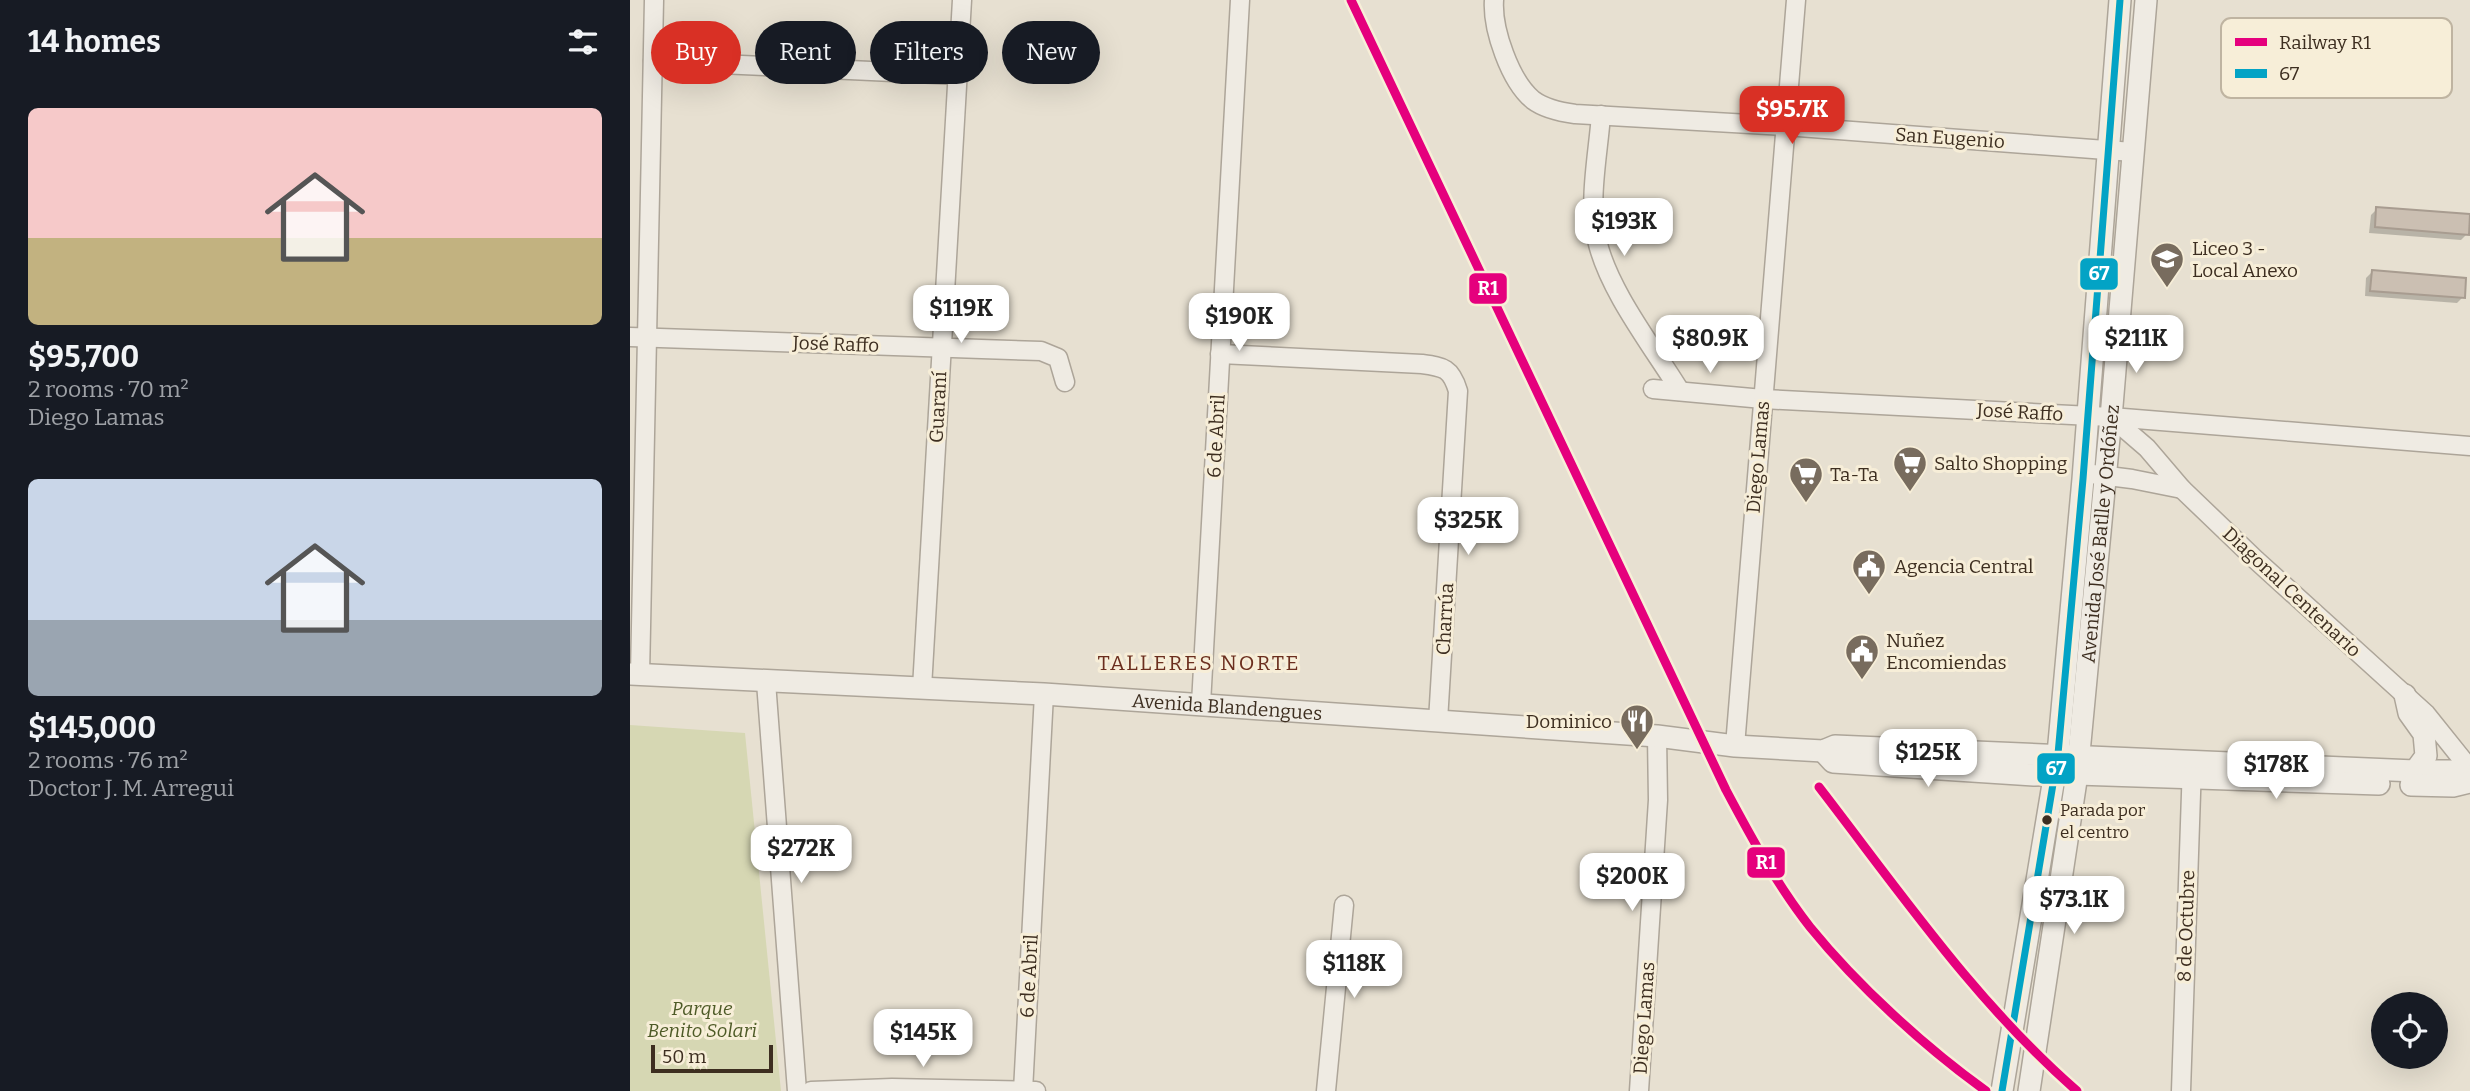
<!DOCTYPE html>
<html lang="en">
<head>
<meta charset="utf-8">
<style>
	:root { --surface:#171b24; --page:#20242c; --text:#f1f3f6; --muted:#9ea1a6; --accent:#d93025 }
	body { margin:0; font-family:Bitter,serif; background:var(--page); color:var(--text); height:100vh; display:flex; flex-direction:column; font-size:26px; white-space:nowrap }
	* { box-sizing:border-box; margin:0 }
	p { font-size:23px; color:var(--muted) }
	.icon { flex:none; width:38px; height:38px; fill:none; stroke:currentColor; stroke-width:2; stroke-linecap:round; stroke-linejoin:round }
	.map { position:relative; flex:1; overflow:hidden }
	.side { display:flex; flex-direction:column; background:var(--surface); width:630px }
	.side>* { flex:none }
	.guide { position:absolute; left:21px; top:21px; width:665px; height:63px; display:flex; gap:14px }
	.controls { position:absolute; left:1741px; top:992px; display:grid; gap:14px }
	.controls a { display:grid; place-items:center; width:77px; height:77px; border-radius:50%; background:var(--surface); box-shadow:0 7px 28px #0002; font-size:35px }
	.scale { position:absolute; left:21px; bottom:18px; width:122px; box-sizing:border-box; padding-left:7px; border:4px solid #3d2e20; border-top:0; font-size:19px; line-height:24px; white-space:nowrap; color:#3d2e20; -webkit-text-stroke:5px #f7eed8; paint-order:stroke }
	.price { position:absolute; translate:-50% -60px; padding:0 16px; border-radius:14px; background:#fff; color:#222; font-size:23px; line-height:46px; filter:drop-shadow(0 2px 4px #0008) }
	.price::after { content:''; position:absolute; left:50%; top:42px; width:21px; height:16px; margin-left:-10px; background:inherit; clip-path:polygon(0 0,100% 0,50% 100%) }
	.price.current { background:var(--accent); color:#fff }
	ul { padding:0; list-style:none }
	li { display:grid; align-content:center; gap:14px; height:371px; padding:0 28px }
	li span { display:grid; place-items:center; height:217px; border-radius:10px; color:#555 }
	li>.icon { margin-inline-start:auto }
	span .icon { width:126px; height:126px; fill:#fffc; stroke-width:1 }
	li b { font-size:30px }
	h2 { display:flex; justify-content:space-between; align-items:center; height:84px; padding:0 28px; font-size:30px }
	.pill { padding:0 24px; border-radius:32px; background:var(--surface); box-shadow:0 7px 28px #0002; font-size:24px; line-height:63px }
	.pill.current { background:var(--accent); color:#fff }
	main { display:flex; flex:1; min-height:0 }
	.map>svg:first-child { display:block }
	.green { fill:#d6d7b3 }
	.shadow { fill:#0003 }
	.building { fill:#cbbfb2; stroke:#a89c90; stroke-width:2 }
	.lines { fill:none; stroke-linecap:round; stroke-linejoin:round }
	.minor-casing { stroke:#ada599; stroke-width:21 }
	.tertiary-casing { stroke:#ada599; stroke-width:24 }
	.minor { stroke:#efebe3; stroke-width:18 }
	.tertiary { stroke:#efebe3; stroke-width:21 }
	.bus-1-casing { stroke:#f7eed8; stroke-width:12 }
	.bus-1 { stroke:#03a3c5; stroke-width:7 }
	.rail-1-casing { stroke:#f7eed8; stroke-width:14 }
	.rail-1 { stroke:#e5007d; stroke-width:9 }
	.bus-dot { fill:#3d2e20; stroke:#f7eed8; stroke-width:2.5 }
	.labels { text-anchor:middle; dominant-baseline:central; stroke-width:6; stroke-linejoin:round; paint-order:stroke }
	.bus-label { font-size:17px; fill:#3d2e20; stroke:#f7eed8; text-anchor:start }
	.street-label { font-size:19px; fill:#3d2e20; stroke:#f7eed8 }
	.poi-label { font-size:19px; fill:#3d2e20; stroke:#f7eed8; text-anchor:start }
	.park-label { font-size:19px; font-style:italic; fill:#4d5a26; stroke:#f7eed8 }
	.neighbourhood-label { font-size:21px; letter-spacing:2px; fill:#6b2e1e; stroke:#f7eed8 }
	.key { fill:#f7eed8; stroke:#bfb4a1; stroke-width:2 }
	.key-label { font-size:19px; fill:#3d2e20 }
	.line-badge { stroke:#f7eed8; stroke-width:2.5 }
	.badge-label { font-size:19px; text-anchor:middle; font-weight:bold; fill:#fff }
</style>
</head>
<body>
<main>
<section class="side">
<h2>14 homes<svg class="icon" aria-label="filters" viewBox="0 0 24 24"><path d="M4 7h16M4 17h16"/><circle cx="9" cy="7" r="2"/><circle cx="15" cy="17" r="2"/></svg></h2>
<ul>
<li><span style="background:linear-gradient(#f6c9c9 60%,#c2b280 0)"><svg class="icon" aria-label="home" viewBox="0 0 24 24"><path d="M3 11l9-7 9 7M6 9v11h12V9"/></svg></span><div><b>$95,700</b><p>2 rooms · 70 m²</p><p>Diego Lamas</p></div></li>
<li><span style="background:linear-gradient(#c9d6e8 65%,#9aa5b1 0)"><svg class="icon" aria-label="home" viewBox="0 0 24 24"><path d="M3 11l9-7 9 7M6 9v11h12V9"/></svg></span><div><b>$145,000</b><p>2 rooms · 76 m²</p><p>Doctor J. M. Arregui</p></div></li>
</ul>
</section>
<div class="map">
<svg width="1840" height="1091" viewBox="0 0 1840 1091">
	<rect width="100%" height="100%" fill="#e7e0d1"/>
	<polygon class="green" points="0,725 115,733 151,1091 0,1091"/>
	<g class="shadow">
		<polygon points="1747,209 1837,234 1831,240 1739,233 1741,215"/>
		<polygon points="1742,272 1833,297 1827,303 1735,296 1736,278"/>
	</g>
	<g class="building">
		<polygon points="1746,207 1840,214 1839,235 1745,227"/>
		<polygon points="1742,270 1836,278 1835,298 1740,291"/>
	</g>
	<g class="lines">
		<g class="minor-casing">
			<g id="minor">
				<path d="M864,0C862,29 880,81 903,100C915,109 930,112 945,114L1155,126L1503,152"/>
				<polyline points="23,61 328,75"/>
				<path d="M971,115C968,155 958,201 967,240C978,290 1023,347 1050,391"/>
				<polyline points="0,337 411,351 428,358 435,382"/>
				<path d="M590,354L792,364C814,367 821,368 828,391L808,721"/>
				<polyline points="1023,389 1133,399 1481,417 1840,446"/>
				<polyline points="1481,417 1517,448 1552,489 1626,560 1796,714 1840,769"/>
				<polyline points="1462,474 1502,479 1552,489"/>
				<polyline points="10,675 24,0"/>
				<polyline points="136,682 167,1091"/>
				<polyline points="292,688 332,0"/>
				<polyline points="571,704 610,0"/>
				<polyline points="1105,746 1166,0"/>
				<polyline points="181,1091 262,1088 406,1091"/>
				<polyline points="393,1091 414,694"/>
				<polyline points="696,1091 714,905"/>
				<polyline points="1009,1091 1028,800 1027,736"/>
				<polyline points="1551,1091 1562,764"/>
			</g>
		</g>
		<g class="tertiary-casing">
			<g id="tertiary">
				<path id="s1" d="M0,674L414,694L1027,736L1105,746L1193,751L1205,746L1785,771H1824L1840,777"/>
				<polyline points="1775,695 1779,713 1794,734 1796,756 1785,771 1784,779"/>
				<polyline points="1193,751 1203,762 1404,775 1447,774 1749,784"/>
				<polyline points="1781,785 1823,786 1840,782"/>
				<polyline points="1372,1091 1428,754 1453,479 1490,0"/>
				<path id="s2" d="M1399,1091L1447,774L1482,406L1516,0"/>
			</g>
		</g>
		<use href="#minor" class="minor"/>
		<use href="#tertiary" class="tertiary"/>
		<g class="bus-1-casing">
			<polyline id="bus-1" points="1372,1091 1428,754 1453,479 1490,0"/>
		</g>
		<use href="#bus-1" class="bus-1"/>
		<g class="rail-1-casing">
			<g id="rail-1">
				<path d="M721,0L1096,790C1121,837 1147,885 1180,927C1228,986 1295,1047 1356,1091"/>
				<path d="M1189,787C1270,892 1347,1004 1447,1091"/>
			</g>
		</g>
		<use href="#rail-1" class="rail-1"/>
	</g>
	<defs>
		<g id="school-pin" transform="scale(1.75)"><path d="M0 17L-7.5 6A9.5 9.5 0 1 1 7.5 6Z" fill="#786c5e" stroke="#f7eed8"/><path d="M0-5L7-2L0 1L-7-2ZM-4 1L0 2.5L4 1V4Q0 6-4 4Z" fill="#fff"/></g>
		<g id="supermarket-pin" transform="scale(1.75)"><path d="M0 17L-7.5 6A9.5 9.5 0 1 1 7.5 6Z" fill="#786c5e" stroke="#f7eed8"/><path d="M-6-5.5h2.5l.6 2H6L4.5 2H-2.5L-4.4-4H-6ZM-1.5 3.2a1.3 1.3 0 1 0 .1 0ZM3 3.2a1.3 1.3 0 1 0 .1 0Z" fill="#fff"/></g>
		<g id="civic-pin" transform="scale(1.75)"><path d="M0 17L-7.5 6A9.5 9.5 0 1 1 7.5 6Z" fill="#786c5e" stroke="#f7eed8"/><path d="M-.6-6.5H3V-4.5H.6V-3L4-1V1h2V6H-6V1h2V-1L-.6-3ZM-1.2 2.5V6h2.4V2.5Z" fill="#fff"/></g>
		<g id="restaurant-pin" transform="scale(1.75)"><path d="M0 17L-7.5 6A9.5 9.5 0 1 1 7.5 6Z" fill="#786c5e" stroke="#f7eed8"/><path d="M-5-6h1v4h1v-4h1v4h1v-4h1v5L-1.5 .5V6h-2V.5L-5-1ZM5-6V6H3V1.5H1.5Q1.5-4 5-6Z" fill="#fff"/></g>
	</defs>
	<g fill-rule="evenodd">
		<use href="#school-pin" x="1537" y="259"/>
		<use href="#supermarket-pin" x="1280" y="463"/>
		<use href="#supermarket-pin" x="1176" y="474"/>
		<use href="#civic-pin" x="1239" y="566"/>
		<use href="#civic-pin" x="1232" y="651"/>
		<use href="#restaurant-pin" x="1007" y="721"/>
	</g>
	<circle class="bus-dot" cx="1417" cy="820" r="6"/>
	<g class="labels">
		<g class="bus-label">
			<text x="1430" y="810">Parada por<tspan x="1430" dy="22">el centro</tspan></text>
		</g>
		<g class="street-label">
			<text transform="translate(1320 138) rotate(4)">San Eugenio</text>
			<text transform="translate(206 344) rotate(2)">José Raffo</text>
			<text transform="translate(308 407) rotate(-87)">Guaraní</text>
			<text transform="translate(1390 412) rotate(3)">José Raffo</text>
			<text transform="translate(586 436) rotate(-87)">6 de Abril</text>
			<text transform="translate(1128 457) rotate(-85)">Diego Lamas</text>
			<text stroke="none"><textPath href="#s2" startOffset="562">Avenida José Batlle y Ordóñez</textPath></text>
			<text transform="translate(1662 592) rotate(43)">Diagonal Centenario</text>
			<text transform="translate(815 619) rotate(-87)">Charrúa</text>
			<text stroke="none"><textPath href="#s1" startOffset="598">Avenida Blandengues</textPath></text>
			<text transform="translate(1556 926) rotate(-88)">8 de Octubre</text>
			<text transform="translate(399 976) rotate(-87)">6 de Abril</text>
			<text transform="translate(1014 1018) rotate(-86)">Diego Lamas</text>
		</g>
		<g class="poi-label">
			<text x="1562" y="248">Liceo 3 -<tspan x="1562" dy="22">Local Anexo</tspan></text>
			<text x="1304" y="463">Salto Shopping</text>
			<text x="1200" y="474">Ta-Ta</text>
			<text x="1264" y="566">Agencia Central</text>
			<text x="1256" y="640">Nuñez<tspan x="1256" dy="22">Encomiendas</tspan></text>
			<text x="982" y="721" text-anchor="end">Dominico</text>
		</g>
		<g class="park-label">
			<text x="72" y="1008">Parque<tspan x="72" dy="22">Benito Solari</tspan></text>
		</g>
		<g class="neighbourhood-label">
			<text x="569" y="663">TALLERES NORTE</text>
		</g>
	</g>
	<rect x="1591" y="18" width="231" height="80" rx="10" class="key"/>
	<rect x="1605" y="38" width="32" height="8" fill="#e5007d"/>
	<rect x="1605" y="69" width="32" height="9" fill="#03a3c5"/>
	<g class="key-label">
		<text x="1649" y="49">Railway R1</text>
		<text x="1649" y="80">67</text>
	</g>
	<g class="line-badge">
		<rect x="1449" y="257" width="40" height="34" rx="7" fill="#03a3c5"/>
		<rect x="838" y="272" width="40" height="33" rx="7" fill="#e5007d"/>
		<rect x="1406" y="752" width="40" height="33" rx="7" fill="#03a3c5"/>
		<rect x="1116" y="846" width="40" height="33" rx="7" fill="#e5007d"/>
	</g>
	<g class="badge-label">
		<text x="1469" y="280">67</text>
		<text x="858" y="295">R1</text>
		<text x="1426" y="775">67</text>
		<text x="1136" y="869">R1</text>
	</g>
</svg>
<div class="controls">
<a><svg class="icon" aria-label="locate" viewBox="0 0 24 24"><circle cx="12" cy="12" r="6"/><path d="M12 2v4M12 18v4M2 12h4M18 12h4"/></svg></a>
</div>
<div class="scale">50 m</div>
<b class="price current" style="left:1162px;top:146px">$95.7K</b>
<b class="price" style="left:994px;top:258px">$193K</b>
<b class="price" style="left:331px;top:345px">$119K</b>
<b class="price" style="left:609px;top:353px">$190K</b>
<b class="price" style="left:1080px;top:375px">$80.9K</b>
<b class="price" style="left:1506px;top:375px">$211K</b>
<b class="price" style="left:838px;top:557px">$325K</b>
<b class="price" style="left:1298px;top:789px">$125K</b>
<b class="price" style="left:1646px;top:801px">$178K</b>
<b class="price" style="left:171px;top:885px">$272K</b>
<b class="price" style="left:1002px;top:913px">$200K</b>
<b class="price" style="left:1444px;top:936px">$73.1K</b>
<b class="price" style="left:724px;top:1000px">$118K</b>
<b class="price" style="left:293px;top:1069px">$145K</b>
<div class="guide">
<a class="pill current">Buy</a>
<a class="pill">Rent</a>
<a class="pill">Filters</a>
<a class="pill">New</a>
</div>
</div>
</main>
</body>
</html>
